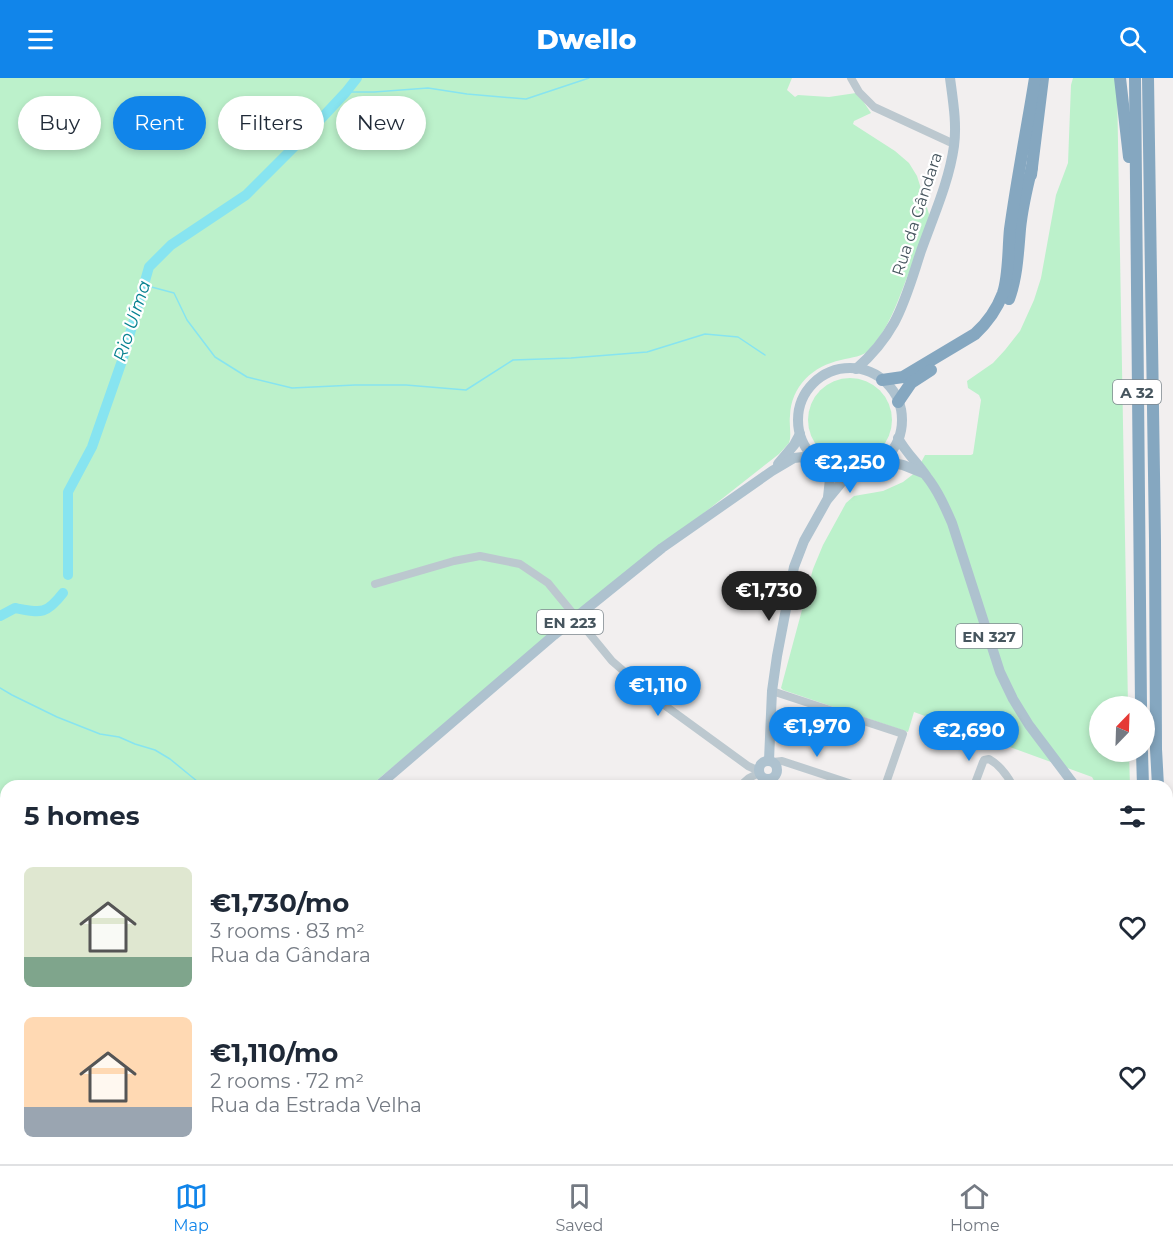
<!DOCTYPE html>
<html lang="en">
<head>
<meta charset="utf-8">
<style>
	:root { --surface:#fff; --page:#f2f2f3; --text:#1f2937; --muted:#747a83; --line:#e0e1e3; --accent:#1185ea }
	body { margin:0; font-family:Montserrat,sans-serif; background:var(--page); color:var(--text); height:100vh; display:flex; flex-direction:column; font-size:22px; white-space:nowrap }
	* { box-sizing:border-box; margin:0 }
	p { font-size:20px; color:var(--muted) }
	.icon { flex:none; width:33px; height:33px; fill:none; stroke:currentColor; stroke-width:2; stroke-linecap:round; stroke-linejoin:round }
	.map { position:relative; flex:1; overflow:hidden }
	.sheet { position:absolute; left:0px; top:702px; width:1173px; height:384px; display:flex; flex-direction:column; background:var(--surface); border-radius:18px 18px 0 0; box-shadow:0 3px 9px #0003 }
	.sheet>* { flex:none }
	.top-card { position:absolute; left:18px; top:18px; width:600px; height:54px; display:flex; gap:12px }
	.needle { width:39px; rotate:23deg }
	.fabs { position:absolute; left:1089px; top:618px; display:grid; gap:12px }
	.fabs a { display:grid; place-items:center; width:66px; height:66px; border-radius:50%; background:var(--surface); box-shadow:0 3px 9px #0003; font-size:30px }
	.price { position:absolute; translate:-50% -51px; padding:0 14px; border-radius:21px; background:var(--accent); color:#fff; font-size:20px; line-height:39px; filter:drop-shadow(0 2px 3px #0008) }
	.price::after { content:''; position:absolute; left:50%; top:36px; width:18px; height:14px; margin-left:-9px; background:inherit; clip-path:polygon(0 0,100% 0,50% 100%) }
	.price.active { background:#222; color:#fff }
	ul { padding:0; list-style:none }
	li { display:flex; align-items:center; gap:18px; height:150px; padding:0 24px }
	li span { display:grid; place-items:center; flex:none; width:168px; height:120px; border-radius:9px; color:#555 }
	li>.icon { margin-inline-start:auto }
	span .icon { width:72px; height:72px; fill:#fffc; stroke-width:1 }
	li b { font-size:26px }
	h2 { display:flex; justify-content:space-between; align-items:center; height:72px; padding:0 24px; font-size:26px }
	.chip { padding:0 21px; border-radius:27px; background:var(--surface); box-shadow:0 3px 9px #0003; font-size:21px; line-height:54px }
	.chip.active { background:var(--accent); color:#fff }
	header { display:flex; justify-content:space-between; align-items:center; height:78px; padding:0 24px; background:var(--accent); color:#fff; font-size:27px; font-weight:800 }
	.tab-bar { display:flex; justify-content:space-around; align-items:center; height:84px; border-top:2px solid var(--line); background:var(--surface); font-size:16px; color:var(--muted) }
	.tab-bar a { display:grid; justify-items:center; gap:3px }
	.tab-bar .active { color:var(--accent) }
	.map>svg:first-child { display:block }
	.green { fill:#bcf1cb }
	.lines { fill:none; stroke-linecap:round; stroke-linejoin:round }
	.stream { stroke:#87e4f0; stroke-width:1.5 }
	.river { stroke:#87e4f0; stroke-width:10 }
	.minor { stroke:#bcc8cf; stroke-width:8 }
	.major { stroke:#aec2cf; stroke-width:10 }
	.highway { stroke:#85a7c0; stroke-width:12 }
	.labels { text-anchor:middle; dominant-baseline:central; stroke-width:4.5; stroke-linejoin:round; paint-order:stroke }
	.shield { fill:#fff; stroke:#7e888e; stroke-width:1.5 }
	.shield-label { font-size:15px; font-weight:bold; fill:#46555e }
	.street-label { font-size:16px; fill:#46555e; stroke:#fff }
	.water-label { font-size:18px; font-style:italic; fill:#088291; stroke:#fff }
</style>
</head>
<body>
<header><svg class="icon" aria-label="menu" viewBox="0 0 24 24"><path d="M4 6h16M4 12h16M4 18h16"/></svg>Dwello<svg class="icon" aria-label="search" viewBox="0 0 24 24"><circle cx="10" cy="10" r="6"/><path d="M15 15l6 6"/></svg></header>
<div class="map">
<svg width="1173" height="1086" viewBox="0 0 1173 1086">
	<rect width="100%" height="100%" fill="#f2efef"/>
	<g class="green">
		<path d="M0,0H792L787,12L795,19L798,17L829,19L856,15L859,17L871,35L854,43L853,46L895,73L909,85L917,98L929,136L928,146C921,165 914,183 906,202C897,226 888,251 870,271C863,279 852,279 841,282C813,288 791,308 790,338C789,346 791,353 790,361L789,365L779,376L578,534L370,708H6V908L0,911Z"/>
		<polygon points="1073,0 1115,0 1117,7 1128,628 1100,628 1100,674 1129,674 1130,708 1097,708 1092,699 914,634 908,654 783,612 781,610 813,491 823,467 846,425 854,418 883,413 903,404 916,394 925,377 971,377 973,376 981,322 979,317 968,310 967,303 993,285 1005,272 1020,253 1034,222 1041,200 1056,117 1068,85 1071,7"/>
		<circle cx="850" cy="342" r="42"/>
		<polygon points="6,934 6,1080 193,1080 196,1086 0,1086 0,937"/>
	</g>
	<g class="lines">
		<g class="stream">
			<polyline points="346,14 374,14 428,10 467,16 526,21 589,0"/>
			<polyline points="144,207 174,215 187,242 215,279 247,299 292,310 355,307 406,307 466,312 513,282 571,280 647,274 705,256 738,259 765,277"/>
			<polyline points="0,610 12,617 57,639 100,656 119,659 135,666 155,672 170,681 203,708"/>
		</g>
		<g class="river">
			<polyline points="68,497 68,414 92,369 123,280 149,189 171,167 246,117 304,59 346,14 357,0"/>
			<path d="M0,538L15,530C41,535 46,537 63,515"/>
		</g>
		<g class="minor">
			<polyline points="851,0 859,14 874,29 954,66"/>
			<polyline points="375,506 454,483 480,478 520,486 548,505 612,583 656,621 748,688 759,693"/>
			<polyline points="772,613 903,656 885,708"/>
			<polyline points="773,684 782,683 858,708"/>
			<polyline points="771,701 774,706 779,708"/>
			<polyline points="740,708 749,700 759,695"/>
			<path d="M974,708L983,684L984,682L989,681C1000,687 1007,697 1013,708"/>
			<polyline points="289,1080 292,1086"/>
			<polyline points="692,1080 692,1086"/>
			<polyline points="970,1080 980,1086"/>
			<polyline points="414,1086 418,1080"/>
			<polyline points="854,1086 855,1080"/>
			<polyline points="1031,1086 1033,1080"/>
		</g>
		<g class="major">
			<circle cx="850" cy="342" r="52"/>
			<path d="M856,291C871,278 884,263 894,245C906,223 913,197 921,173C933,139 949,104 954,68C957,46 953,23 950,0"/>
			<path d="M898,360C906,375 918,385 927,399C938,413 945,429 952,445L1000,594L1013,621L1029,647L1075,708"/>
			<polyline points="882,383 903,387 923,395"/>
			<polyline points="778,386 794,367 800,356"/>
			<polyline points="826,388 830,401 828,419"/>
			<polyline points="769,682 772,613 777,578 794,489 804,463 827,422 841,405 857,394"/>
			<circle cx="768" cy="692" r="9"/>
			<polyline points="378,708 554,557 662,470 772,393 794,380 803,379 814,380"/>
			<polyline points="0,922 6,919"/>
			<polyline points="697,1080 713,1086"/>
			<polyline points="818,1080 820,1086"/>
			<polyline points="1142,1080 1143,1086"/>
			<polyline points="300,1086 307,1080"/>
		</g>
		<g class="highway">
			<polyline points="1120,0 1129,79"/>
			<polyline points="1135,0 1141,628"/>
			<polyline points="1148,0 1155,462 1156,671 1158,708"/>
			<polyline points="1031,97 1043,0"/>
			<path d="M1009,221C1017,199 1018,175 1020,151C1022,130 1027,109 1032,89"/>
			<path d="M882,302L903,299L975,256C987,245 997,231 1003,215C1009,197 1008,170 1010,151C1017,100 1027,50 1035,0"/>
			<polyline points="898,324 911,305 931,292"/>
			<polyline points="1142,674 1143,708"/>
			<polyline points="1167,804 1173,834"/>
			<polyline points="1167,885 1173,909"/>
		</g>
	</g>
	<g class="labels">
		<g class="shield">
			<rect x="1113" y="302" width="48" height="24" rx="4.5"/>
			<rect x="537" y="532" width="66" height="24" rx="4.5"/>
			<rect x="956" y="546" width="66" height="24" rx="4.5"/>
		</g>
		<g class="shield-label">
			<text x="1137" y="314">A 32</text>
			<text x="570" y="544">EN 223</text>
			<text x="989" y="558">EN 327</text>
		</g>
		<g class="street-label">
			<text transform="translate(917 136) rotate(-72)">Rua da Gândara</text>
		</g>
		<g class="water-label">
			<text transform="translate(132 243) rotate(-72)">Rio Uíma</text>
		</g>
	</g>
</svg>
<div class="fabs">
<a><svg class="needle" viewBox="-14 -14 28 28"><path d="M0-13l5 13h-10z" fill="#e53935"/><path d="M0 13l5-13h-10z" fill="#747a83"/></svg></a>
</div>
<b class="price" style="left:850px;top:416px">€2,250</b>
<b class="price active" style="left:769px;top:544px">€1,730</b>
<b class="price" style="left:658px;top:639px">€1,110</b>
<b class="price" style="left:817px;top:680px">€1,970</b>
<b class="price" style="left:969px;top:684px">€2,690</b>
<div class="top-card">
<a class="chip">Buy</a>
<a class="chip active">Rent</a>
<a class="chip">Filters</a>
<a class="chip">New</a>
</div>
<section class="sheet">
<h2>5 homes<svg class="icon" aria-label="filters" viewBox="0 0 24 24"><path d="M4 7h16M4 17h16"/><circle cx="9" cy="7" r="2"/><circle cx="15" cy="17" r="2"/></svg></h2>
<ul>
<li><span style="background:linear-gradient(#dfe7d0 75%,#7fa58c 0)"><svg class="icon" aria-label="home" viewBox="0 0 24 24"><path d="M3 11l9-7 9 7M6 9v11h12V9"/></svg></span><div><b>€1,730/mo</b><p>3 rooms · 83 m²</p><p>Rua da Gândara</p></div><svg class="icon" aria-label="heart" viewBox="0 0 24 24"><path d="M12 20l-8-8c-3-5 5-10 8-4 3-6 11-1 8 4z"/></svg></li>
<li><span style="background:linear-gradient(#ffd9b3 75%,#9aa5b1 0)"><svg class="icon" aria-label="home" viewBox="0 0 24 24"><path d="M3 11l9-7 9 7M6 9v11h12V9"/></svg></span><div><b>€1,110/mo</b><p>2 rooms · 72 m²</p><p>Rua da Estrada Velha</p></div><svg class="icon" aria-label="heart" viewBox="0 0 24 24"><path d="M12 20l-8-8c-3-5 5-10 8-4 3-6 11-1 8 4z"/></svg></li>
</ul>
</section>
</div>
<nav class="tab-bar">
<a class="active"><svg class="icon" aria-label="map" viewBox="0 0 24 24"><path d="M3 6l6-2 6 2 6-2v14l-6 2-6-2-6 2zM9 4v14M15 6v14"/></svg>Map</a>
<a><svg class="icon" aria-label="saved" viewBox="0 0 24 24"><path d="M7 4h10v16l-5-4-5 4z"/></svg>Saved</a>
<a><svg class="icon" aria-label="home" viewBox="0 0 24 24"><path d="M3 11l9-7 9 7M6 9v11h12V9"/></svg>Home</a>
</nav>
</body>
</html>
